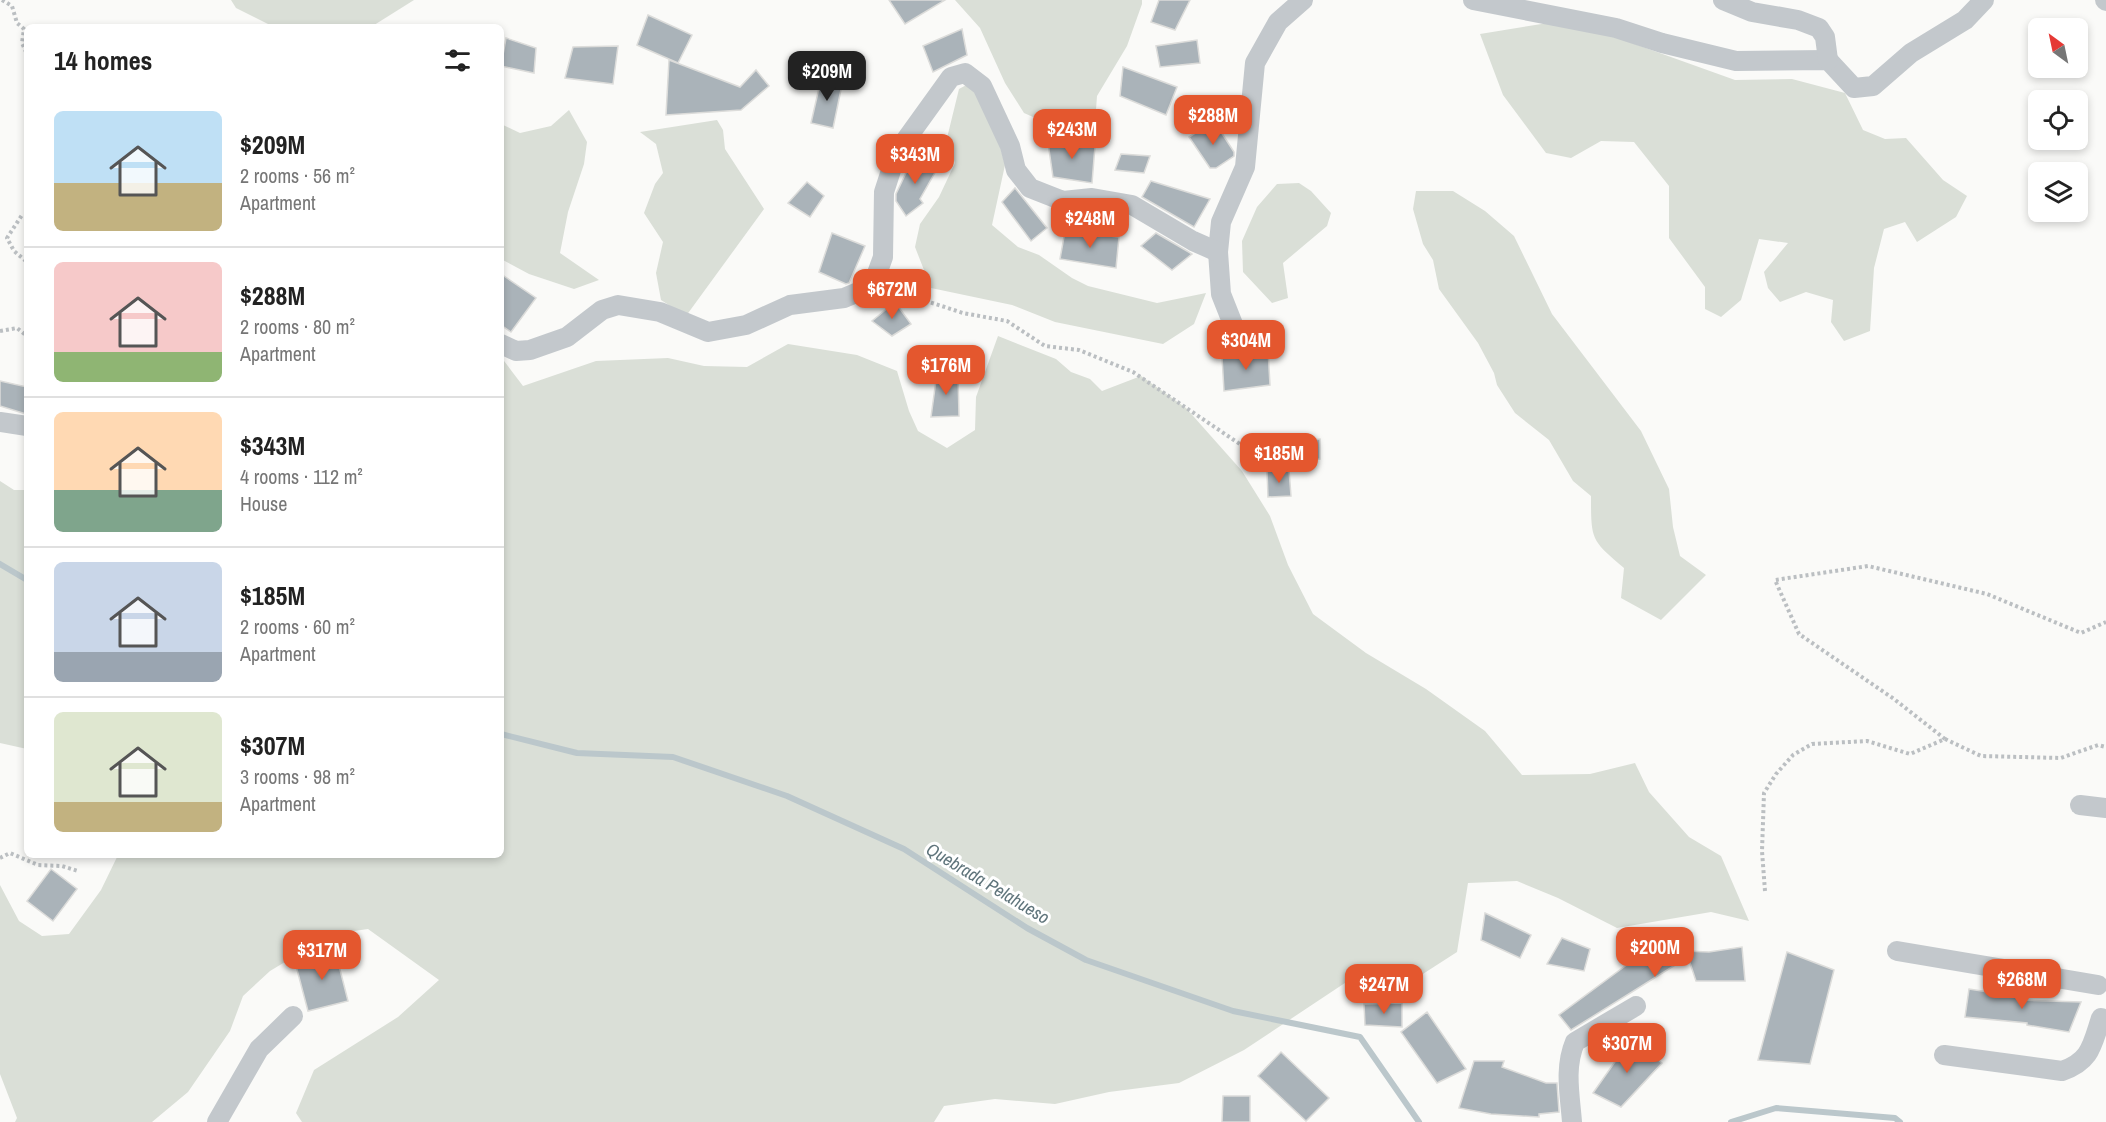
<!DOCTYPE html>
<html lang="en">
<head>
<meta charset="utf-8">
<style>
	:root { --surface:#fff; --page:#f2f2f2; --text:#222; --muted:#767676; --line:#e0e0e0; --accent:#e4572e }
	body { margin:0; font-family:"Archivo Narrow",sans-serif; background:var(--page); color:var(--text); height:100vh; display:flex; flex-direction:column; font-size:22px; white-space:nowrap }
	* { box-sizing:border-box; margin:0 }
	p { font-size:20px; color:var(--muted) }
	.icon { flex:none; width:33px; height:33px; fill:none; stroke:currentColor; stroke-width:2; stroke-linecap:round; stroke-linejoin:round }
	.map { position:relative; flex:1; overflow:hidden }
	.sheet { position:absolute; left:24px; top:24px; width:480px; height:834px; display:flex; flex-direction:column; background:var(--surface); border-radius:9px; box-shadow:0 3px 9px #0003 }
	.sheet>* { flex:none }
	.needle { width:39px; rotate:327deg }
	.fabs { position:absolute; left:2028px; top:18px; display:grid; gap:12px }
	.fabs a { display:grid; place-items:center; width:60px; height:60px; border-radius:9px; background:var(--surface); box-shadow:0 3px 9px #0003; font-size:30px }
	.price { position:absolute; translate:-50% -51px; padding:0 14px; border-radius:12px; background:var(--accent); color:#fff; font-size:20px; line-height:39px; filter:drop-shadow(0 2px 3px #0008) }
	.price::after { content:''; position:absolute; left:50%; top:36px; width:18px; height:14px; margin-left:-9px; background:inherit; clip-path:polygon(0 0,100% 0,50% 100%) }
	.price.on { background:#222; color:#fff }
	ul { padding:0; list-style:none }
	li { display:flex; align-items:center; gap:18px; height:150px; padding:0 30px }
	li+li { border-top:2px solid var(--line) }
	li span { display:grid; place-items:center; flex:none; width:168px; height:120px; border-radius:9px; color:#555 }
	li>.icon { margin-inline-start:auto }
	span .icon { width:72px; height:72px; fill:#fffc; stroke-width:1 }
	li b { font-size:26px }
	h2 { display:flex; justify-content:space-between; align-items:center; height:72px; padding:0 30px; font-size:26px }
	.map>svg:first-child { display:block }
	.green { fill:#dadfd7 }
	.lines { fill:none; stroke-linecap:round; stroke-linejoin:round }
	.stream { stroke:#bbc7cb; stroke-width:6 }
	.building { fill:#aab3b9; stroke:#dcdcda; stroke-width:1.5 }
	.path { stroke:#bbbfc2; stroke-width:4; stroke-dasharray:3 3; stroke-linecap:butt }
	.minor { stroke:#c3c8cc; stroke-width:20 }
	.labels { text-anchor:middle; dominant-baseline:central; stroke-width:6; stroke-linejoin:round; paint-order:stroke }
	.water-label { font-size:18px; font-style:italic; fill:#60757c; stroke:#fff }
</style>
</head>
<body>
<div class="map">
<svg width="2106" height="1122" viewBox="0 0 2106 1122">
	<rect width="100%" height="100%" fill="#fafaf8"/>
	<g class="green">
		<polygon points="231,0 414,0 371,27 274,27 236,8"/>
		<polygon points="955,0 1142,0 1142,4 1127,46 1097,96 1095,123 1058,128 1024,113 1005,83 980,28"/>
		<polygon points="1554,22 1590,28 1735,80 1792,79 1845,93 1863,130 1885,139 1906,138 1943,180 1967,196 1956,217 1917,242 1905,222 1884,229 1874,268 1870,331 1844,341 1831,322 1833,300 1806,292 1780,302 1768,288 1764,272 1788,243 1759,239 1741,300 1721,317 1705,309 1705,287 1669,238 1669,186 1634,142 1601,141 1571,158 1546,153 1503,95 1480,34"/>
		<polygon points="970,83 989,103 1005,165 992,225 1018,247 1039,255 1072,278 1088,286 1157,303 1206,293 1194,324 1163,344 1055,322 1012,305 931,288 915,247 920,224 939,197 955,163 947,138 959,89"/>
		<polygon points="569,110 587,142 584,164 568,212 560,253 599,280 574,289 529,274 501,259 501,124 520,133 551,126"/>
		<polygon points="717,120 723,130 725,149 764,209 686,316 661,300 656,273 663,242 644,213 655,184 663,173 656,144 640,132"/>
		<polygon points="1299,183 1311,191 1331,213 1327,226 1283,263 1288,298 1272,303 1243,272 1242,241 1257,207 1277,184"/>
		<path d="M1416,191H1453L1485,211L1514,236L1552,314L1641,431L1669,489L1673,527L1680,556L1706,575L1661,620L1621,598L1624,568C1591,540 1591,540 1591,496L1573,481L1549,440L1515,413L1497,385L1494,373L1478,343L1439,289L1433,260L1423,244L1413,209Z"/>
		<polygon points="998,336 1056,359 1071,372 1090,379 1102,391 1141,376 1186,408 1242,471 1270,516 1288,565 1313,614 1366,653 1426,689 1485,731 1522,775 1590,774 1635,763 1649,792 1689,837 1721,856 1749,921 1711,912 1617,928 1558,898 1517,881 1468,883 1457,952 1412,981 1363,971 1244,1050 1179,1083 1109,1092 1055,1104 995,1099 944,1106 934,1122 302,1122 296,1113 314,1070 398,1017 439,980 368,929 347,932 347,934 315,944 270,971 243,996 230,1031 188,1092 152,1122 15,1122 17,1118 0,1074 0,885 19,921 42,936 69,934 101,890 118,855 501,855 501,357 523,386 596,361 668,358 704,366 747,367 788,344 857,355 897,371 909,411 918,431 947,448 975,430 976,397"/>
		<polygon points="0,481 14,490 27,490 27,749 0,743"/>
	</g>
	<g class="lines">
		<g class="stream">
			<polyline points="0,564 27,580"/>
			<polyline points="501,734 577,753 673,757 787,796 904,849 1027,928 1086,960 1233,1011 1360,1037 1419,1122"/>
			<polyline points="1731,1122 1776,1108 1895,1118 1900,1122"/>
		</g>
	</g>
	<g class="building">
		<polygon points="889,0 945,0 905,24"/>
		<polygon points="1159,0 1190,0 1175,30 1151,22"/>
		<polygon points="648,15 692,35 678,63 637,45"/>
		<polygon points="962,29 967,55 933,72 923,46"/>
		<polygon points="506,38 536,48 534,73 501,66"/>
		<polygon points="1197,40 1200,63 1160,67 1156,46"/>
		<polygon points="618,46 613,84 565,78 573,47"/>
		<polygon points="669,60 740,87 756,70 769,86 741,110 666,115"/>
		<polygon points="824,66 833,84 843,80 833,128 811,123"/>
		<polygon points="1123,67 1177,87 1166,115 1120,96"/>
		<polygon points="1214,121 1234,152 1234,156 1216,168 1210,168 1189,137"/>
		<polygon points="1047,136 1095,146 1092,183 1053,177"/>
		<polygon points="915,154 937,169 920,199 923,203 906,216 896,201 896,194"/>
		<polygon points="1121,154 1150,156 1144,173 1115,170"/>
		<polygon points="1151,181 1210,199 1194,227 1142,197"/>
		<polygon points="807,182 824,196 810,217 788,203"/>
		<polygon points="1015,188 1047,228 1031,241 1002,202"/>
		<polygon points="1065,231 1088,233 1087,238 1089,234 1119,237 1116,268 1060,259"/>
		<polygon points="832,233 865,246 849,283 846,284 819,272"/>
		<polygon points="1156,233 1187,251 1192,254 1172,270 1141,246"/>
		<polygon points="501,274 536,298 511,332 501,325"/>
		<polygon points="895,302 911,324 892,336 872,321"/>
		<polygon points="1268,350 1270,385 1224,391 1222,357"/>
		<polygon points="937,373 958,375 959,416 931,417"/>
		<polygon points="0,381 27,387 26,414 0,406"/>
		<polygon points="1320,439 1320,459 1288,463 1286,444"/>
		<polygon points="1289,470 1291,496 1268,497 1267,471"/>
		<polygon points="51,869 77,889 53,921 27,901"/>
		<polygon points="1485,913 1531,935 1520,958 1481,940"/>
		<polygon points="1562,938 1590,949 1584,971 1547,964"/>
		<polygon points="1655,944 1660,950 1709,952 1742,947 1745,981 1696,981 1688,957 1571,1030 1559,1015"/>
		<polygon points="335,950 348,1001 308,1011 295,962"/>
		<polygon points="1787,952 1834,970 1810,1064 1758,1060"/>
		<polygon points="1969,989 2020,997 2019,1000 2081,1002 2069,1032 2027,1025 2027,1023 1965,1017"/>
		<polygon points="1402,1003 1402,1027 1365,1025 1364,1004"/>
		<polygon points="1427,1012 1466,1069 1437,1083 1401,1032"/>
		<polygon points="1631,1039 1662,1063 1621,1107 1593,1093"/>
		<polygon points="1281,1052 1329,1098 1306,1121 1258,1076"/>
		<polygon points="1474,1061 1504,1061 1502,1067 1546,1083 1557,1083 1559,1112 1539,1114 1539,1117 1491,1114 1459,1108"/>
		<polygon points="1223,1096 1250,1096 1250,1122 1222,1122"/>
	</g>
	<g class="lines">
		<g class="path">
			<polyline points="2,0 12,6 17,23 24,29 22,43 27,54"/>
			<polyline points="27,215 22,215 7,238 14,251 27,262"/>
			<polyline points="892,287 917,298 963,313 1007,321 1045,346 1079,350 1133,372 1262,459"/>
			<polyline points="0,331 17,328 27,336"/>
			<polyline points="1945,739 1981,756 2061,758 2098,745 2106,747"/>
			<polyline points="0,858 10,853 38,865 62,866 78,871"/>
			<polyline points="1765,891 1762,851 1764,793 1776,774 1793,755 1812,744 1867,741 1910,754 1945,739 1894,699 1799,634 1775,580 1868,566 1987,594 2081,633 2106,622"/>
		</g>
		<g class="minor">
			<polyline points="1473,0 1616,28 1662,43 1736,61 1828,60 1854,88 1873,86 1911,53 1965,20 1984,0"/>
			<polyline points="1723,0 1752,12 1798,20 1819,28 1825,37 1828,60"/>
			<polyline points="2105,0 2106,1"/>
			<polyline points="1240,342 1221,294 1218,252 1221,222 1245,167 1255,63 1278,22 1303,0"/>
			<polyline points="501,344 516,351 530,350 567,337 602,310 618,305 660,312 708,332 746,325 790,305 844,298 863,290 875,279 883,257 884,192 897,152 951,77 965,73 982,86 1010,146 1016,170 1030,188 1063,201 1092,198 1132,205 1193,241 1218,252"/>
			<polyline points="0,422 27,426"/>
			<polyline points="2080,805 2106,808"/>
			<polyline points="1897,951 2098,985"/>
			<path d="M1944,1055L2062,1071C2091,1061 2092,1045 2101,1018"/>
			<polyline points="217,1122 259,1049 293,1016"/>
			<path d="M1572,1122C1570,1095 1564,1068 1575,1042L1636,1006"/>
		</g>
	</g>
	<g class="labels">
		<g class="water-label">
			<text transform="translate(988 883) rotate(31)">Quebrada Pelahueso</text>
		</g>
	</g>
</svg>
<div class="fabs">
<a><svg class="needle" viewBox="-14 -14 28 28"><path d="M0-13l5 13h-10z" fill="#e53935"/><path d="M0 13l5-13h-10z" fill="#767676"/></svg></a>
<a><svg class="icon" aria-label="locate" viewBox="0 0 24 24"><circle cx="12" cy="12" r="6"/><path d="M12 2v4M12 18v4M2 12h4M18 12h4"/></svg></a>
<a><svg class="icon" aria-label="layers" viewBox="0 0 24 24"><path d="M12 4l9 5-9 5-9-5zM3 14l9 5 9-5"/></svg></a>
</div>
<b class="price on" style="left:827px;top:102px">$209M</b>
<b class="price" style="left:1213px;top:146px">$288M</b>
<b class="price" style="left:1072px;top:160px">$243M</b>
<b class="price" style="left:915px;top:185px">$343M</b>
<b class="price" style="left:1090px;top:249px">$248M</b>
<b class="price" style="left:892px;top:320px">$672M</b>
<b class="price" style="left:1246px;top:371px">$304M</b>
<b class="price" style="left:946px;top:396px">$176M</b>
<b class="price" style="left:1279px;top:484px">$185M</b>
<b class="price" style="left:1655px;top:978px">$200M</b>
<b class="price" style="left:322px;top:981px">$317M</b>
<b class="price" style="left:2022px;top:1010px">$268M</b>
<b class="price" style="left:1384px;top:1015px">$247M</b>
<b class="price" style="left:1627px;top:1074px">$307M</b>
<section class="sheet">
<h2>14 homes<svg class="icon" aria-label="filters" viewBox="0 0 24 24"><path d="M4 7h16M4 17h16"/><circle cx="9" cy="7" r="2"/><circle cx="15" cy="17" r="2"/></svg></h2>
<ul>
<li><span style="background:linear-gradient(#bfe0f5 60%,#c2b280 0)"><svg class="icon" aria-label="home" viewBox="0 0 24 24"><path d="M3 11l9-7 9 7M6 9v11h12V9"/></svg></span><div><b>$209M</b><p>2 rooms · 56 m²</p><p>Apartment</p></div></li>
<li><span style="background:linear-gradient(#f6c9c9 75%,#8fb573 0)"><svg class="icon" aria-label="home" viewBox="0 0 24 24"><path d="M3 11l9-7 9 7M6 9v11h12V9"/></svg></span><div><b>$288M</b><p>2 rooms · 80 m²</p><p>Apartment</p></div></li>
<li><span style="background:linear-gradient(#ffd9b3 65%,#7fa58c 0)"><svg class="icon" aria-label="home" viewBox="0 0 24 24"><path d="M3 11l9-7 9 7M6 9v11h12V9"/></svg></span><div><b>$343M</b><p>4 rooms · 112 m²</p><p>House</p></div></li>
<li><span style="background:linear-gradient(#c9d6e8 75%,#9aa5b1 0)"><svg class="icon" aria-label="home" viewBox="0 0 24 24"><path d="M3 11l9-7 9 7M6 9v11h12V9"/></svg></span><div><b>$185M</b><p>2 rooms · 60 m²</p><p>Apartment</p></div></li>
<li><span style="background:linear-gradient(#dfe7d0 75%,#c2b280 0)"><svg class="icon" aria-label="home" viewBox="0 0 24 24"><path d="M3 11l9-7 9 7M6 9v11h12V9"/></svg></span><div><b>$307M</b><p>3 rooms · 98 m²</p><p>Apartment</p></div></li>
</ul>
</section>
</div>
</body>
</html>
